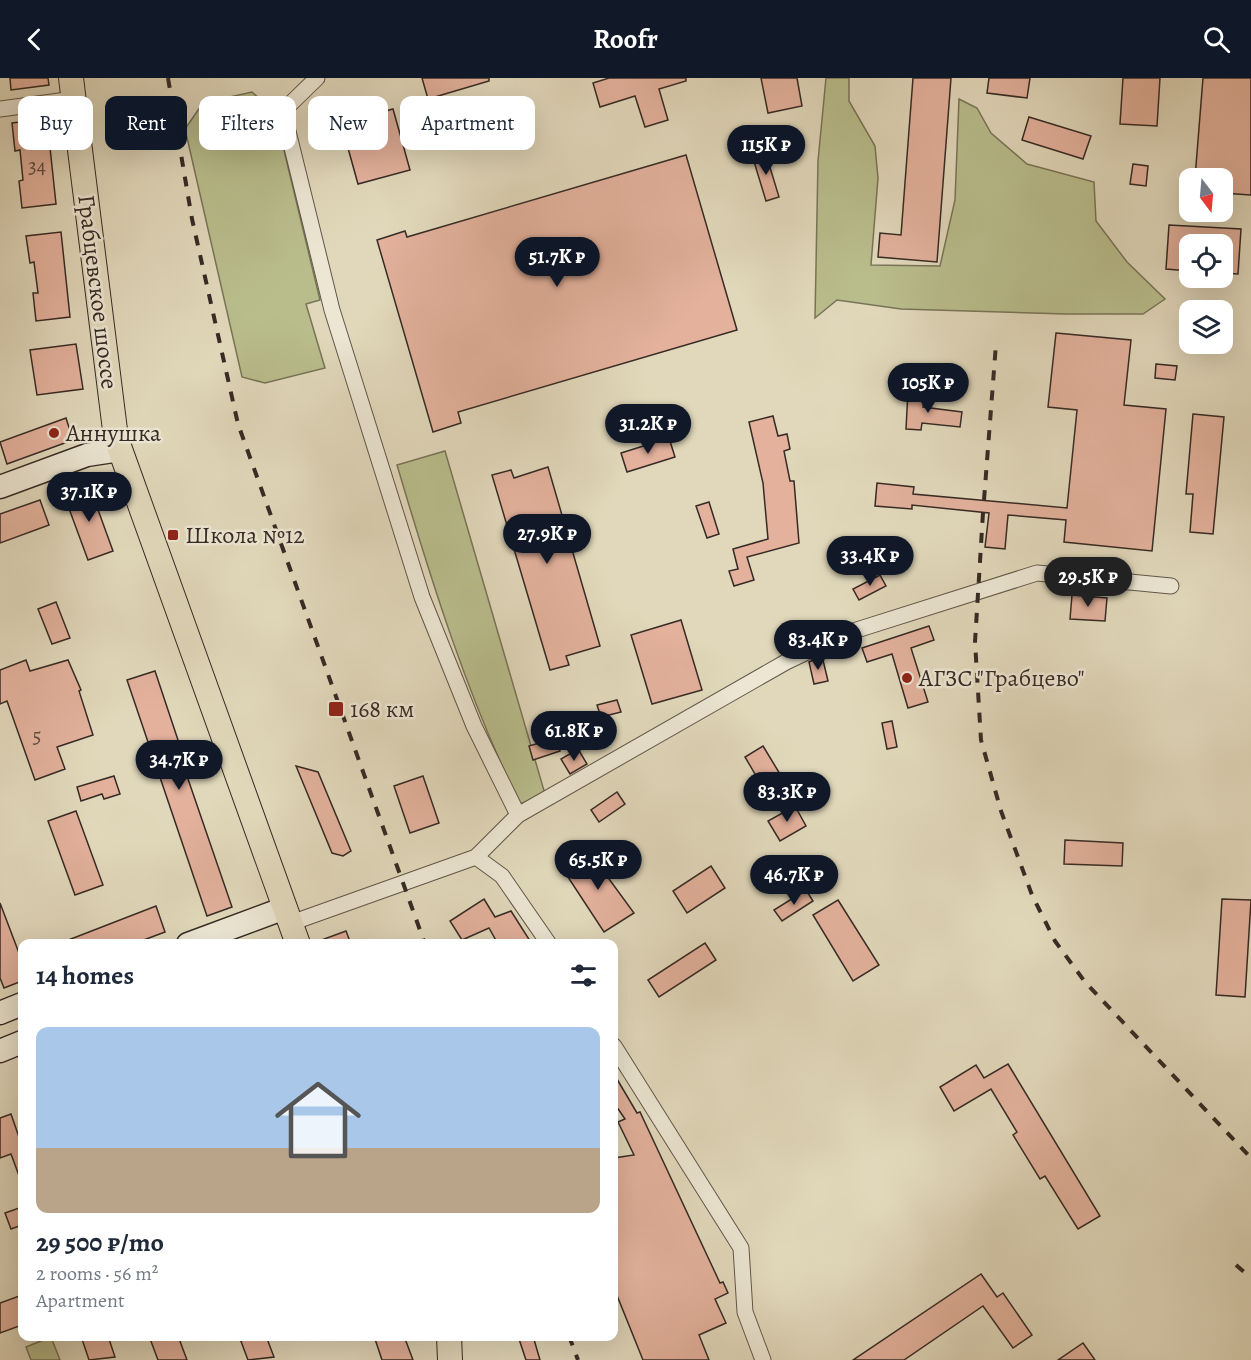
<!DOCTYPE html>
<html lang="en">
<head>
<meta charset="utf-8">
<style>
	:root { --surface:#fff; --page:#f6f6f7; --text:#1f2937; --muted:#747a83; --line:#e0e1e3; --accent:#111827 }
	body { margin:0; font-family:Alegreya,serif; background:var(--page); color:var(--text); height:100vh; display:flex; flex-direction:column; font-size:22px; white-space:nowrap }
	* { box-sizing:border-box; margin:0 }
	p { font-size:20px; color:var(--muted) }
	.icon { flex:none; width:33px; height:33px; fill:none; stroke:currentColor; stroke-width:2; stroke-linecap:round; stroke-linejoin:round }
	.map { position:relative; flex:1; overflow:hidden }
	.drawer { position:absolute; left:18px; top:861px; width:600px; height:402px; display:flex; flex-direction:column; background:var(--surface); border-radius:12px; box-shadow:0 6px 24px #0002 }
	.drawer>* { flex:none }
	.top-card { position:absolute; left:18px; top:18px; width:600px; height:54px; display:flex; gap:12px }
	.needle { width:39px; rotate:164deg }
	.fabs { position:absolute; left:1179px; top:90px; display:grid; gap:12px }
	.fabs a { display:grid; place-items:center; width:54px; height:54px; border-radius:12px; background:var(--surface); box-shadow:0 6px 24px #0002; font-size:30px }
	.price { position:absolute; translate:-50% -51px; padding:0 14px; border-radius:21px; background:var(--accent); color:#fff; font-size:20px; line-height:39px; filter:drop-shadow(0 2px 3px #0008) }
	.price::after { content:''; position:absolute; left:50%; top:36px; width:18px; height:14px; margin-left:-9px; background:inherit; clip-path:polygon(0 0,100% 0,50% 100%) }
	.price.on { background:#222; color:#fff }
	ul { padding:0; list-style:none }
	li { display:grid; align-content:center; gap:12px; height:318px; padding:0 18px }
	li+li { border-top:2px solid var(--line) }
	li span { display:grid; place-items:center; height:186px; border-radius:12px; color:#555 }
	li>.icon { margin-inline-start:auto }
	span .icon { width:108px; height:108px; fill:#fffc; stroke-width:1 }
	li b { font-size:26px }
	h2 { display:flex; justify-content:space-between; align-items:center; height:72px; padding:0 18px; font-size:26px }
	.chip { padding:0 21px; border-radius:12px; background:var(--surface); box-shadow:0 6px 24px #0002; font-size:21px; line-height:54px }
	.chip.on { background:var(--accent); color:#fff }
	header { display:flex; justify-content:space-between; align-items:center; height:78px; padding:0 18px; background:var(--accent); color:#fff; font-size:27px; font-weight:700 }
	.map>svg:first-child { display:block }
	.green { fill:#b9bd8c; stroke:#787458; stroke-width:1.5 }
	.building { fill:#e3b19c; stroke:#362a25; stroke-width:1.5 }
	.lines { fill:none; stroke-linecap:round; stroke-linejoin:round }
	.street-casing { stroke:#61564a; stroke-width:17 }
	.secondary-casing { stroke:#362a25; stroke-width:25 }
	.primary-casing { stroke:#362a25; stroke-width:26 }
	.street { stroke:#ece6d3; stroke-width:15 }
	.secondary { stroke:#ece6d3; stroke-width:22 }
	.primary { stroke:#e1d8bb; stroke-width:24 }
	.rail { stroke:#362a25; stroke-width:4; stroke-dasharray:10 10; stroke-linecap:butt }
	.poi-dot { fill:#8f2418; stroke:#ece6d3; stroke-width:2 }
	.labels { text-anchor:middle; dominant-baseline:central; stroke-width:5; stroke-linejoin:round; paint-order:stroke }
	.number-label { font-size:21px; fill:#614c43 }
	.street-label { font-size:24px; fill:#362a25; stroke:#ece6d3 }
	.poi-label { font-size:24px; fill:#362a25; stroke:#ece6d3; text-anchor:start }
</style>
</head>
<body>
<header><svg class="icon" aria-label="back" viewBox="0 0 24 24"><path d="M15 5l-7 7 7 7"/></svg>Roofr<svg class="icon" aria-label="search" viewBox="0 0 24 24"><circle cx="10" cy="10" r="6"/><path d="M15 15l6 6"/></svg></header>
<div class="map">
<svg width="1251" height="1282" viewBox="0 0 1251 1282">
	<rect width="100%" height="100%" fill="#e1d8bb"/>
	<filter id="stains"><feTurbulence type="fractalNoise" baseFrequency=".00333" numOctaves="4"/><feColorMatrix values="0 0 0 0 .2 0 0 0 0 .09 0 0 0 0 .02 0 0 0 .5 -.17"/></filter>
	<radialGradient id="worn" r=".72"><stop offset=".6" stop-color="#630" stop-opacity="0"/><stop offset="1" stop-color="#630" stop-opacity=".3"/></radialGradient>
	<g class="green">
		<polygon points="826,0 849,0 849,23 875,68 878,100 871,187 940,188 955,122 959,21 977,30 991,55 1027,86 1094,104 1096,143 1127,184 1165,221 1143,236 1066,236 901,231 837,222 815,240 818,83"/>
		<polygon points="252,14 275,35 320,222 306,226 325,290 265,305 242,299 185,51 203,25"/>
		<path d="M445,373L545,716L520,726C467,618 431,502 397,387Z"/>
		<polygon points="51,1259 60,1282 31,1282 26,1269"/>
	</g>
	<g class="building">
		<polygon points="10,0 48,0 49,7 11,12"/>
		<polygon points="422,0 489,0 489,3 428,21"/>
		<polygon points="609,0 686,0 686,3 659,11 668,42 645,49 635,18 600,29 593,5"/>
		<polygon points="761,0 797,0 802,28 768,35"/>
		<polygon points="913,0 951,0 937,184 878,179 880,155 901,157"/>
		<polygon points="989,0 1030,0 1027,20 987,15"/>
		<polygon points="1123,0 1160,0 1157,48 1120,46"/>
		<polygon points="1203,0 1251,0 1251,117 1222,115 1222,100 1195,100"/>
		<polygon points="504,24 510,49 429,71 422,45"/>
		<polygon points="393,31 410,92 358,106 341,45"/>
		<polygon points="1029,39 1091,58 1083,81 1022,62"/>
		<polygon points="47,41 56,126 22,130 19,103 23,102 20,72 15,73 12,45"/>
		<polygon points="765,73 779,119 766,123 752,77"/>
		<polygon points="686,77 737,252 458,334 461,345 433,354 377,162 405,153 407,159"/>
		<polygon points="1133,86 1148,88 1146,108 1130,106"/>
		<polygon points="1169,147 1241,151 1238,196 1222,195 1222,166 1190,166 1190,193 1166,191"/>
		<polygon points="61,154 70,239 36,243 33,215 38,215 34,184 30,185 26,158"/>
		<polygon points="1056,255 1131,262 1124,327 1166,331 1152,473 1064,464 1066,442 1008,437 1005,471 985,469 989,435 912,427 912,431 875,428 877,405 914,409 913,416 1067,430 1077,332 1048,329"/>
		<polygon points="76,266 83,311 37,317 30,272"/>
		<polygon points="1156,286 1177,288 1175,302 1155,300"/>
		<polygon points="908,313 924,314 923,329 962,334 960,349 922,345 921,352 906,351"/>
		<polygon points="1193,336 1224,339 1213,456 1190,454 1193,416 1186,416"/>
		<polygon points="773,338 778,358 787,356 790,371 784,373 790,403 794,403 799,465 747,479 754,502 734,508 729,493 738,491 733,471 768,461 763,405 749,344"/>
		<polygon points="66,340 73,362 7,386 0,364"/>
		<polygon points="669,360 675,379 627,394 621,375"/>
		<polygon points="548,389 600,568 566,578 569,587 550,592 492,397 511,392 514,400"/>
		<polygon points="89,407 113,473 88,482 64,417"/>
		<polygon points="40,422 49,447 0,465 0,436"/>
		<polygon points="709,424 719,456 707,460 696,428"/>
		<polygon points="880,497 886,508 859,522 853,511"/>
		<polygon points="1072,517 1107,520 1105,543 1070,541"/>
		<polygon points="56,524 70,560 52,566 38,531"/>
		<polygon points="681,542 702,612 652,626 631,557"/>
		<polygon points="929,548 934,562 911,570 928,624 908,630 892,576 867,584 862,570"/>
		<polygon points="822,578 828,603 814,606 809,584"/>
		<polygon points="26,582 30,593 68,582 81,612 79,613 93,657 57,669 65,691 35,702 7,623 0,626 0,592"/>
		<polygon points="155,593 180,668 177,669 232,829 207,838 127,602"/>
		<polygon points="617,622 621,634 601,639 597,627"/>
		<polygon points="892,643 897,669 887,671 882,645"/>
		<polygon points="556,660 560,673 533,682 529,668"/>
		<polygon points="763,668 783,701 765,713 745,679"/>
		<polygon points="578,671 587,686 570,696 561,681"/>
		<polygon points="296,688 318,694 351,773 343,778 332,775"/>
		<polygon points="114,698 120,716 104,721 102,716 81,723 77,709"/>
		<polygon points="423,698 439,745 410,755 394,708"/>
		<polygon points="617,714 625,726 599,744 591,732"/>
		<polygon points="795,728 806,748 780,763 768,743"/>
		<polygon points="76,733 103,807 75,817 48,743"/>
		<polygon points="1065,762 1123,765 1122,788 1064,786"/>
		<polygon points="592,771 603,789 601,790 634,835 604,854 562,790"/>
		<polygon points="711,788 725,810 687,835 673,813"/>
		<polygon points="806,812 813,823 782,843 774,832"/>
		<polygon points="484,821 495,839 511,833 532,866 498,866 489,850 462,862 450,843"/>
		<polygon points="1222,821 1251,822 1245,919 1216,917"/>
		<polygon points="838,822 879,887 853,903 813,837"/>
		<polygon points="0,825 22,883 22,903 4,910 0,900"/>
		<polygon points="156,828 165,854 133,866 58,866"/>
		<polygon points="346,853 351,866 316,866 316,864"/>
		<polygon points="705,865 716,882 659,919 648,902"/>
		<polygon points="1008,986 1100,1138 1078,1151 1045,1098 1040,1101 1013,1057 1017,1054 991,1011 954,1033 940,1009 976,987 984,1000"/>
		<polygon points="614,996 637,1035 640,1034 720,1205 723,1204 728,1215 715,1221 726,1245 699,1257 709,1282 643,1282 614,1210 614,1080 634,1077 618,1044 625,1041 614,1025"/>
		<polygon points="11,1036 19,1059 22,1057 21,1103 11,1076 0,1080 0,1040"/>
		<polygon points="22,1129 22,1147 11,1151 5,1135"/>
		<polygon points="981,1196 997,1219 1003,1215 1032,1257 1013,1270 983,1228 904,1282 853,1282"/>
		<polygon points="22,1217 22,1247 0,1255 0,1225"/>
		<polygon points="81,1258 108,1258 115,1279 89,1282"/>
		<polygon points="149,1258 178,1258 187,1282 158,1282"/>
		<polygon points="239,1258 266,1258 274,1279 248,1282"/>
		<polygon points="374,1258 404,1258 413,1282 382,1282"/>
		<polygon points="518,1258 533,1258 540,1282 526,1282"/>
		<polygon points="1083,1265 1095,1282 1058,1282"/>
	</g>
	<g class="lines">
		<g class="street-casing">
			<g id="street">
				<polyline points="317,0 283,33 332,232 422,519 474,648 518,737"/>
				<polyline points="0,31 74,21"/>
				<polyline points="476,779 502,798 549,866"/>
				<polyline points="291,845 476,779 518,737 786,584 844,556 1037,495 1171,508"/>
				<polyline points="614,968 741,1170 745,1234 763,1282"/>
			</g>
		</g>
		<g class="secondary-casing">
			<g id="secondary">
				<polyline points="0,409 87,377 120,372"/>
				<polyline points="188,866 285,830"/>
				<polyline points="0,935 22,926"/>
				<polyline points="0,973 22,964"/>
			</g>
		</g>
		<g class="primary-casing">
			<g id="primary">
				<polyline points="71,0 116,360 298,866"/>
				<polyline points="449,1258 450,1282"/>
			</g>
		</g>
		<use href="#street" class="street"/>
		<use href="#secondary" class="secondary"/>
		<use href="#primary" class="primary"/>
		<g class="rail">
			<polyline points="168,0 192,141 238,346 425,866"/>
			<polyline points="984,422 996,266"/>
			<polyline points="983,435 975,564 981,662 1001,733 1032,817 1055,863 1085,904 1251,1080"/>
			<polyline points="1236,1187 1251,1200"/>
			<polyline points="569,1258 578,1282"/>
		</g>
	</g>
	<g class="poi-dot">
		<circle cx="54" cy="355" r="6"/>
		<rect x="167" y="451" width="12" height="12" rx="3"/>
		<circle cx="907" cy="600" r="6"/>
		<rect x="328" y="623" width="16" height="16" rx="3"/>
	</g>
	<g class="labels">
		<g class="number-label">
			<text x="37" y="88">34</text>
			<text x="37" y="658">5</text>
		</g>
		<g class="street-label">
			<text transform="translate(98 214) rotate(83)">Грабцевское шоссе</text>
		</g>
		<g class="poi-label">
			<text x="66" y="355">Аннушка</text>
			<text x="185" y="457">Школа №12</text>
			<text x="919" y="600">АГЗС "Грабцево"</text>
			<text x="350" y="631">168 км</text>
		</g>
	</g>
	<rect width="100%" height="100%" filter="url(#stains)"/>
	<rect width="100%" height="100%" fill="url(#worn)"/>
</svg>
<div class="fabs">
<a><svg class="needle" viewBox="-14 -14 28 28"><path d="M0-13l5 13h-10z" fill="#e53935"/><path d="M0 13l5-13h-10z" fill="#747a83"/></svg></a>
<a><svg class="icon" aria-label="locate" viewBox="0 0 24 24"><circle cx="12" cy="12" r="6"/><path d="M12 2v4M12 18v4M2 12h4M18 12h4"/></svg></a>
<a><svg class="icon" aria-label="layers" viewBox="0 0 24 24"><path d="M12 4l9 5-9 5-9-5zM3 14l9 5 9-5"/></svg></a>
</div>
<b class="price" style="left:766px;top:98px">115K ₽</b>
<b class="price" style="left:557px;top:210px">51.7K ₽</b>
<b class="price" style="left:928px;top:336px">105K ₽</b>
<b class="price" style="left:648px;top:377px">31.2K ₽</b>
<b class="price" style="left:89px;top:445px">37.1K ₽</b>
<b class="price" style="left:547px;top:487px">27.9K ₽</b>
<b class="price" style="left:870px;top:509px">33.4K ₽</b>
<b class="price on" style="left:1088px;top:530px">29.5K ₽</b>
<b class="price" style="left:818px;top:593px">83.4K ₽</b>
<b class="price" style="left:574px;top:684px">61.8K ₽</b>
<b class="price" style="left:179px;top:713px">34.7K ₽</b>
<b class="price" style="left:787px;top:745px">83.3K ₽</b>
<b class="price" style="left:598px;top:813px">65.5K ₽</b>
<b class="price" style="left:794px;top:828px">46.7K ₽</b>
<div class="top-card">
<a class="chip">Buy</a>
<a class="chip on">Rent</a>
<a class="chip">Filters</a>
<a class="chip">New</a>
<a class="chip">Apartment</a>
</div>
<section class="drawer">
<h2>14 homes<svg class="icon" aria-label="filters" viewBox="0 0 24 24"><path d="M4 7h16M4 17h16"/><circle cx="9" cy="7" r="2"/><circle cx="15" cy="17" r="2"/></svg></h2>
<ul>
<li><span style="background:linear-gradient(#a9c7e8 65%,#b9a48a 0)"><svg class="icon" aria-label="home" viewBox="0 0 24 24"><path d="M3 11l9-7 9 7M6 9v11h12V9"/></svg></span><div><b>29 500 ₽/mo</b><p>2 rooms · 56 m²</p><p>Apartment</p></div></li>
</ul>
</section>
</div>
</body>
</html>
